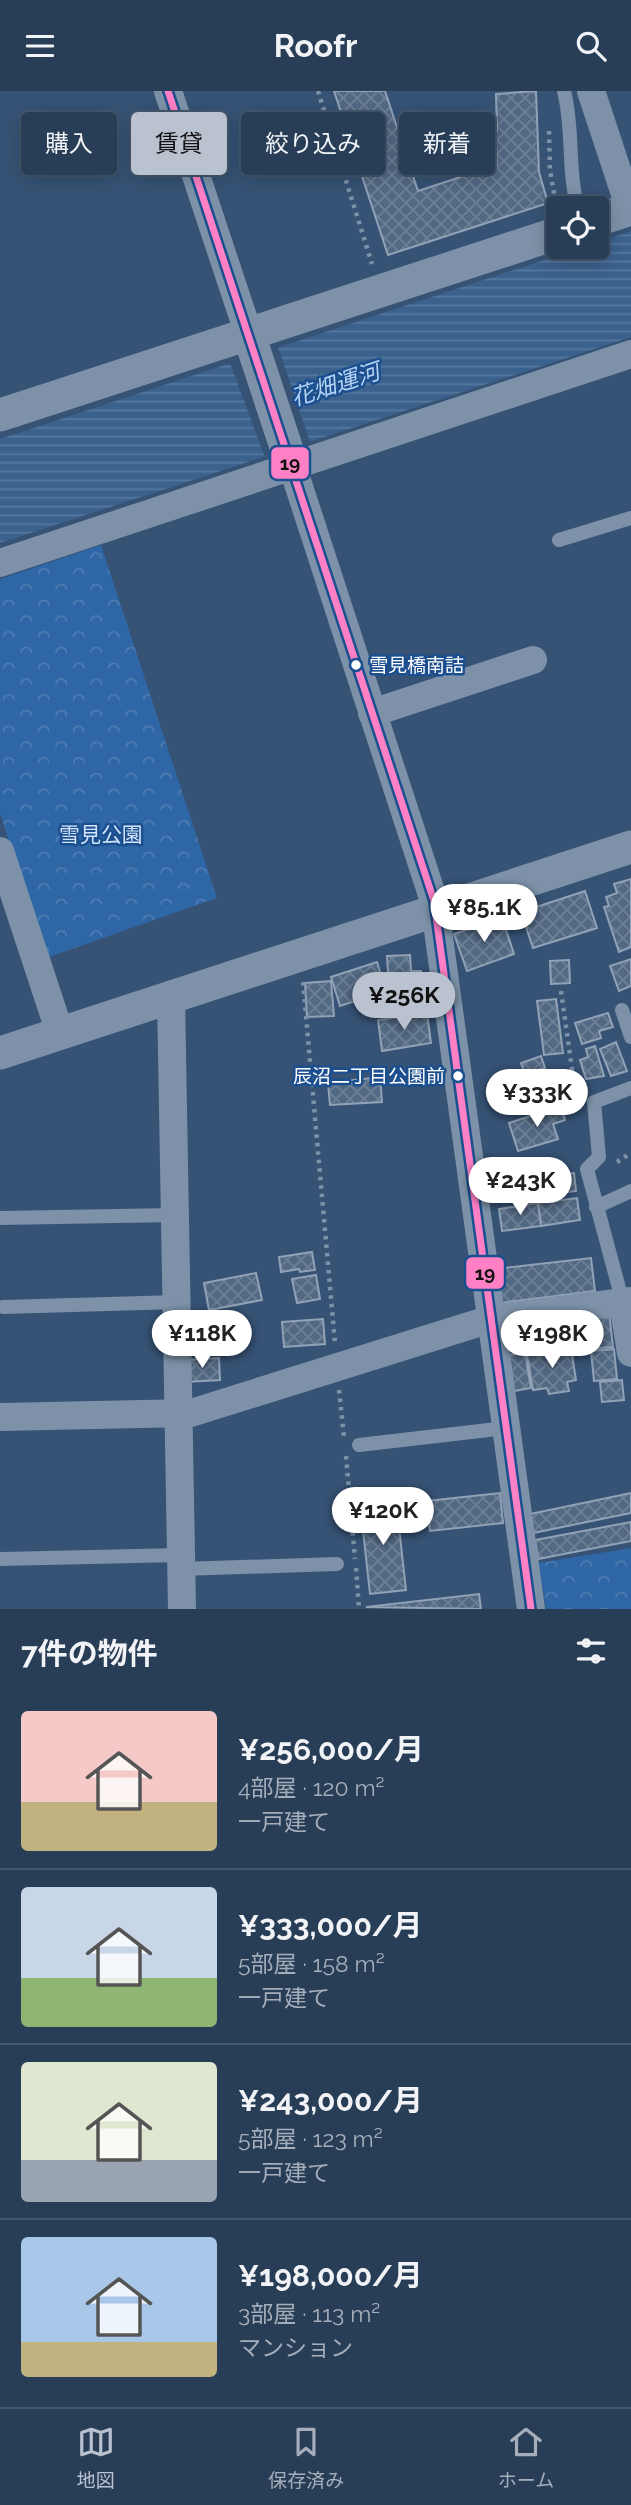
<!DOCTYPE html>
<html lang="ja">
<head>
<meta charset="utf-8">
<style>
	:root { --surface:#283e57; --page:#344961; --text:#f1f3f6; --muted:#a5aeba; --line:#44576d; --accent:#b9c2ce }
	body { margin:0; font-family:Raleway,"Noto Sans JP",sans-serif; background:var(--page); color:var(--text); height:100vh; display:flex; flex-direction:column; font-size:26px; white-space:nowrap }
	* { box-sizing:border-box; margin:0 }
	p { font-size:23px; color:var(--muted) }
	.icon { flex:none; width:38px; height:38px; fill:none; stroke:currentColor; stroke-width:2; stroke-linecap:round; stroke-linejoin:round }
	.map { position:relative; height:1518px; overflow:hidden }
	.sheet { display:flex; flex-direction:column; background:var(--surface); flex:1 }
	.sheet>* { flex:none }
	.hud { position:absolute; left:21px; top:21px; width:590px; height:63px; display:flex; gap:14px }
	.buttons { position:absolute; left:546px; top:105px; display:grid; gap:14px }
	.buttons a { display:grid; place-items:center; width:63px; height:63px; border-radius:7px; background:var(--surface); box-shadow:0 4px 18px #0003,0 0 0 2px var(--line); font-size:35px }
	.price { position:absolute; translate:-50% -60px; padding:0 16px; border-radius:24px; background:#fff; color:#222; font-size:23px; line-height:46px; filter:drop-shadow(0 2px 4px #0008) }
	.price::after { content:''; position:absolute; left:50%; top:42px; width:21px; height:16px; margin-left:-10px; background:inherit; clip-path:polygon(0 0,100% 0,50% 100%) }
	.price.selected { background:var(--accent); color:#111 }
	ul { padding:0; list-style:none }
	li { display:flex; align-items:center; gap:21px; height:175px; padding:0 21px }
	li+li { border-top:2px solid var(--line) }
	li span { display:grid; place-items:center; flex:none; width:196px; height:140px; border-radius:7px; color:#555 }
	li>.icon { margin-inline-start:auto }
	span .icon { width:84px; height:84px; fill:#fffc; stroke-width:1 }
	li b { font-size:30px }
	h2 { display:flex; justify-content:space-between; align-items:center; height:84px; padding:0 21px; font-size:30px }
	.chip { padding:0 24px; border-radius:7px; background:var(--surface); box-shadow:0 4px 18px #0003,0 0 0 2px var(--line); font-size:24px; line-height:63px }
	.chip.selected { background:var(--accent); color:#111 }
	header { display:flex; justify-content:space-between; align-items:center; height:91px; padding:0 21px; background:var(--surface); font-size:32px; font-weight:700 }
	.menu { display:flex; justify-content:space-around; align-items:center; height:98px; border-top:2px solid var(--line); background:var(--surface); font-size:19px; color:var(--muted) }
	.menu a { display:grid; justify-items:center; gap:4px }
	.menu .selected { color:var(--accent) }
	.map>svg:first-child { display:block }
	.park { fill:url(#park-crowns) }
	.water { fill:url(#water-rules) }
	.pier { fill:#365274 }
	.building { fill:url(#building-cross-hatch); stroke:#92a2b6; stroke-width:2 }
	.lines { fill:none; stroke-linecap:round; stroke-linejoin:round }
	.path { stroke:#7d92a8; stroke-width:4.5; stroke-dasharray:3.5 5; stroke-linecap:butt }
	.service { stroke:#7d92a8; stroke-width:14 }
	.minor { stroke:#7d92a8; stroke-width:28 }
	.tertiary { stroke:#7d92a8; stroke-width:33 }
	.bus-1-casing { stroke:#1b4f8f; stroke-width:12 }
	.bus-1 { stroke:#ff80c5; stroke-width:7 }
	.bus-dot { fill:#fff; stroke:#1b4f8f; stroke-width:2.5 }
	.labels { text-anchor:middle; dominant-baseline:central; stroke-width:5; stroke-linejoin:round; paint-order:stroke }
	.bus-label { font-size:19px; fill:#fff; stroke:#1b4f8f; text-anchor:start }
	.park-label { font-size:21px; fill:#cfe3fa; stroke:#1b4f8f }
	.water-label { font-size:23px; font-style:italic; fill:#b5d3f5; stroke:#1b4f8f }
	.line-badge { stroke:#1b4f8f; stroke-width:2.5 }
	.pale-badge-label { font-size:19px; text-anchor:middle; font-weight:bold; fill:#111 }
</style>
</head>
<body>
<header><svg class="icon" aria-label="menu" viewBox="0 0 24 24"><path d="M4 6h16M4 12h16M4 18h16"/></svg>Roofr<svg class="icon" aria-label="search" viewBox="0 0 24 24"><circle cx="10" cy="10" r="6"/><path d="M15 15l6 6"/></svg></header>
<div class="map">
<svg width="631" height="1518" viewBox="0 0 631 1518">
	<defs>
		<pattern id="park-crowns" width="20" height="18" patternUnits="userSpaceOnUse" patternTransform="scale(1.75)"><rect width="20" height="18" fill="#2f66a5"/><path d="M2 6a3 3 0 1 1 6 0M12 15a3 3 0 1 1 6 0" fill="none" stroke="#4e7db2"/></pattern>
		<pattern id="water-rules" width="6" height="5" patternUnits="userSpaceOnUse" patternTransform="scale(1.75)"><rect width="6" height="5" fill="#3b618d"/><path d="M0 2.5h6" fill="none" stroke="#58799e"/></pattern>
		<pattern id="building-cross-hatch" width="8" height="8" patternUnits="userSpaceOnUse" patternTransform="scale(1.75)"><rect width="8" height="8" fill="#526984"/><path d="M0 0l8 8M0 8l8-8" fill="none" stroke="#6c8096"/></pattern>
	</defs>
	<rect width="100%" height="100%" fill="#365274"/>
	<g class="park">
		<polygon points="101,454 217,807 46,867 0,722 0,488"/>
		<polygon points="631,1457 631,1518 546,1518 538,1472"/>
	</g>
	<polygon class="water" points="631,140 631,246 0,452 0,348 584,156 597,156 597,152"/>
	<polygon class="pier" points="277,253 311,354 266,369 229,269"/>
	<g class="building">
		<polygon points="334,0 385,0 418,100 497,74 496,50 482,50 481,42 497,40 496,3 536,0 539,81 548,112 388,164"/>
		<polygon points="631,788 631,856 619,861 604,816 609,815 606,806 617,802 614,793"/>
		<polygon points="585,800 597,837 533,857 521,821"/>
		<polygon points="502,827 514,863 467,880 454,843"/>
		<polygon points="410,864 411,880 421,880 423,911 390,914 387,865"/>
		<polygon points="631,868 631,895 619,900 610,875"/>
		<polygon points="569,869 570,892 551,893 550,870"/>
		<polygon points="377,871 386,900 340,915 331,886"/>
		<polygon points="331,890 334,925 307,926 305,892"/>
		<polygon points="556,908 563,962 544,964 537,910"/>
		<polygon points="427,922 431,952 382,960 378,929"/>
		<polygon points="608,922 613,936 599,940 601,947 582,953 575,932"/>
		<polygon points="616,951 627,980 611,985 600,958"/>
		<polygon points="595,955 604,985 586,988 580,969 588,966 586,958"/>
		<polygon points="541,965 545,977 525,983 521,972"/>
		<polygon points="380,986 382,1011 330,1014 328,992"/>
		<polygon points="561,1015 565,1029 553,1033 558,1048 518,1060 509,1032"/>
		<polygon points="574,1082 576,1100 547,1104 545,1085"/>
		<polygon points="577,1107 580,1129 541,1135 538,1112"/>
		<polygon points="538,1112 541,1135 502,1140 499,1118"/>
		<polygon points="312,1161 315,1179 300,1181 299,1178 281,1181 279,1166"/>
		<polygon points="591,1167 595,1200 501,1212 496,1178"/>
		<polygon points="256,1182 262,1209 209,1219 204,1192"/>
		<polygon points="316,1184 320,1208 297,1212 292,1188"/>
		<polygon points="609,1221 613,1256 587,1258 585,1243 567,1245 565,1225"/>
		<polygon points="563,1226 564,1239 552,1240 553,1247 524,1251 523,1242 509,1243 507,1233"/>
		<polygon points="323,1228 325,1253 284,1256 282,1231"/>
		<polygon points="571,1257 576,1289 567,1291 569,1300 549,1303 547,1297 533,1299 527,1264"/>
		<polygon points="614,1258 617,1288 594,1290 591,1260"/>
		<polygon points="525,1261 531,1297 514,1300 508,1264"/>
		<polygon points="219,1267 220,1289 186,1291 185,1269"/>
		<polygon points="622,1289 624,1309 602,1311 600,1291"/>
		<polygon points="500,1402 503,1432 430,1440 427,1410"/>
		<polygon points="631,1402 631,1422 533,1442 530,1423"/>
		<polygon points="396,1409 406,1499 370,1503 360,1412"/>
		<polygon points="631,1431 631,1450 538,1468 535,1449"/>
		<polygon points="479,1503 481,1518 366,1516"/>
	</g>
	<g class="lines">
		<g class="path">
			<polyline points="318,0 372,173"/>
			<polyline points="549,40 550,79 555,108"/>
			<polyline points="303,891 335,1252"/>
			<polyline points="561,900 576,1006"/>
			<polyline points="617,1071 631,1062"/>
			<polyline points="339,1299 344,1346"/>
			<polyline points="346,1365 355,1468"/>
			<polyline points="356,1477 359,1518"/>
		</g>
		<g class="service">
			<path d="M564,0C574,39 567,78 578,117"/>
			<polyline points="559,449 631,427"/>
			<polyline points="622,919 631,946"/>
			<polyline points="596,1116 631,1100"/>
			<polyline points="0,1127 175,1124"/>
			<polyline points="623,1212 587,1078 599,1066 594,1011 631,997"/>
			<polyline points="3,1216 178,1211"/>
			<polyline points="359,1354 506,1337"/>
			<polyline points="0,1468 181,1464"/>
			<polyline points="181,1478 337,1473"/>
		</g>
		<g class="minor">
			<polyline points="168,0 252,253"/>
			<polyline points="591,0 630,118"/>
			<polyline points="290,368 434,810 531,1518"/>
			<polyline points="0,472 631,263"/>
			<polyline points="372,622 533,569"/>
			<polyline points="0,760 60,942"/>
			<polyline points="171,906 182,1518"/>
			<polyline points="623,1212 631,1262"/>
			<polyline points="0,1326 191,1322 491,1228 631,1210"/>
		</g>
		<g class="tertiary">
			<polyline points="597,129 631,118"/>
			<polyline points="252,253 290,368"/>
			<polyline points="0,324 558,142"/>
			<polyline points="0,962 631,756"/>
		</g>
		<g class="bus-1-casing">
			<polyline id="bus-1" points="168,0 434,810 531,1518"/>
		</g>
		<use href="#bus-1" class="bus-1"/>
	</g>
	<g class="bus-dot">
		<circle cx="356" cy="574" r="6"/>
		<circle cx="458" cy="985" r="6"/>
	</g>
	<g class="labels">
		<g class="bus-label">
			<text x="369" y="574">雪見橋南詰</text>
			<text x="445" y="985" text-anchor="end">辰沼二丁目公園前</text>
		</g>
		<g class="park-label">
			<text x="101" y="743">雪見公園</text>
		</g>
		<g class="water-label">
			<text transform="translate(335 293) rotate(-18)">花畑運河</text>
		</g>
	</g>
	<g class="line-badge">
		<rect x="270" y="355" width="40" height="34" rx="7" fill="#ff80c5"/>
		<rect x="465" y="1165" width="40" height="34" rx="7" fill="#ff80c5"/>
	</g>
	<g class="pale-badge-label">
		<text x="290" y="379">19</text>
		<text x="485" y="1189">19</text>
	</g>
</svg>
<div class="buttons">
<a><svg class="icon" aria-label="locate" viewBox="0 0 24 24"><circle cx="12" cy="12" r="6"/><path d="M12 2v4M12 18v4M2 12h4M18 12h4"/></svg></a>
</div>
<b class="price" style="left:484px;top:853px">¥85.1K</b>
<b class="price selected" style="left:404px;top:941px">¥256K</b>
<b class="price" style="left:537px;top:1038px">¥333K</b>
<b class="price" style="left:520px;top:1126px">¥243K</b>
<b class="price" style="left:202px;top:1279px">¥118K</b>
<b class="price" style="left:552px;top:1279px">¥198K</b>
<b class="price" style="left:383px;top:1456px">¥120K</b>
<div class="hud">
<a class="chip">購入</a>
<a class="chip selected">賃貸</a>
<a class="chip">絞り込み</a>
<a class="chip">新着</a>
</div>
</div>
<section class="sheet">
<h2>7件の物件<svg class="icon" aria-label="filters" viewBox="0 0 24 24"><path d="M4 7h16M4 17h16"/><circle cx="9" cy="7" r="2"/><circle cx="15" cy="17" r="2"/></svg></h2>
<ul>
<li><span style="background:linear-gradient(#f6c9c9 65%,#c2b280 0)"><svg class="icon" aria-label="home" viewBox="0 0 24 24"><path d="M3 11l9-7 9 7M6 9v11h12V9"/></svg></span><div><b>¥256,000/月</b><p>4部屋 · 120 m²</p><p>一戸建て</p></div></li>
<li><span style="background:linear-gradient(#c9d6e8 65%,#8fb573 0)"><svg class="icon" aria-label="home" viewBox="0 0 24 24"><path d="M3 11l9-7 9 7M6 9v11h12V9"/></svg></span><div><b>¥333,000/月</b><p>5部屋 · 158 m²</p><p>一戸建て</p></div></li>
<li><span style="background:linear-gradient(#dfe7d0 70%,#9aa5b1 0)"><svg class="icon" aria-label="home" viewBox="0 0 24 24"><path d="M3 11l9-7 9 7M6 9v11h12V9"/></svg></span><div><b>¥243,000/月</b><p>5部屋 · 123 m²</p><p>一戸建て</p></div></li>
<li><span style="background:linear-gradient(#a9c7e8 75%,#c2b280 0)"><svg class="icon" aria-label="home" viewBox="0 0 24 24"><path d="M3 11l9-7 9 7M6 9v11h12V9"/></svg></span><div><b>¥198,000/月</b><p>3部屋 · 113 m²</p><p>マンション</p></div></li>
</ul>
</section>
<nav class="menu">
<a class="selected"><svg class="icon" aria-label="map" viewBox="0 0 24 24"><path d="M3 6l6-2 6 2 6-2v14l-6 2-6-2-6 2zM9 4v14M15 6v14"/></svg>地図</a>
<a><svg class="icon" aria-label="saved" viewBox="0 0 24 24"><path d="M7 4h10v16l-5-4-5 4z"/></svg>保存済み</a>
<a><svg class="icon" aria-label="home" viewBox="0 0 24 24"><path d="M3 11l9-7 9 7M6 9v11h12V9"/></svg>ホーム</a>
</nav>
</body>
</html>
